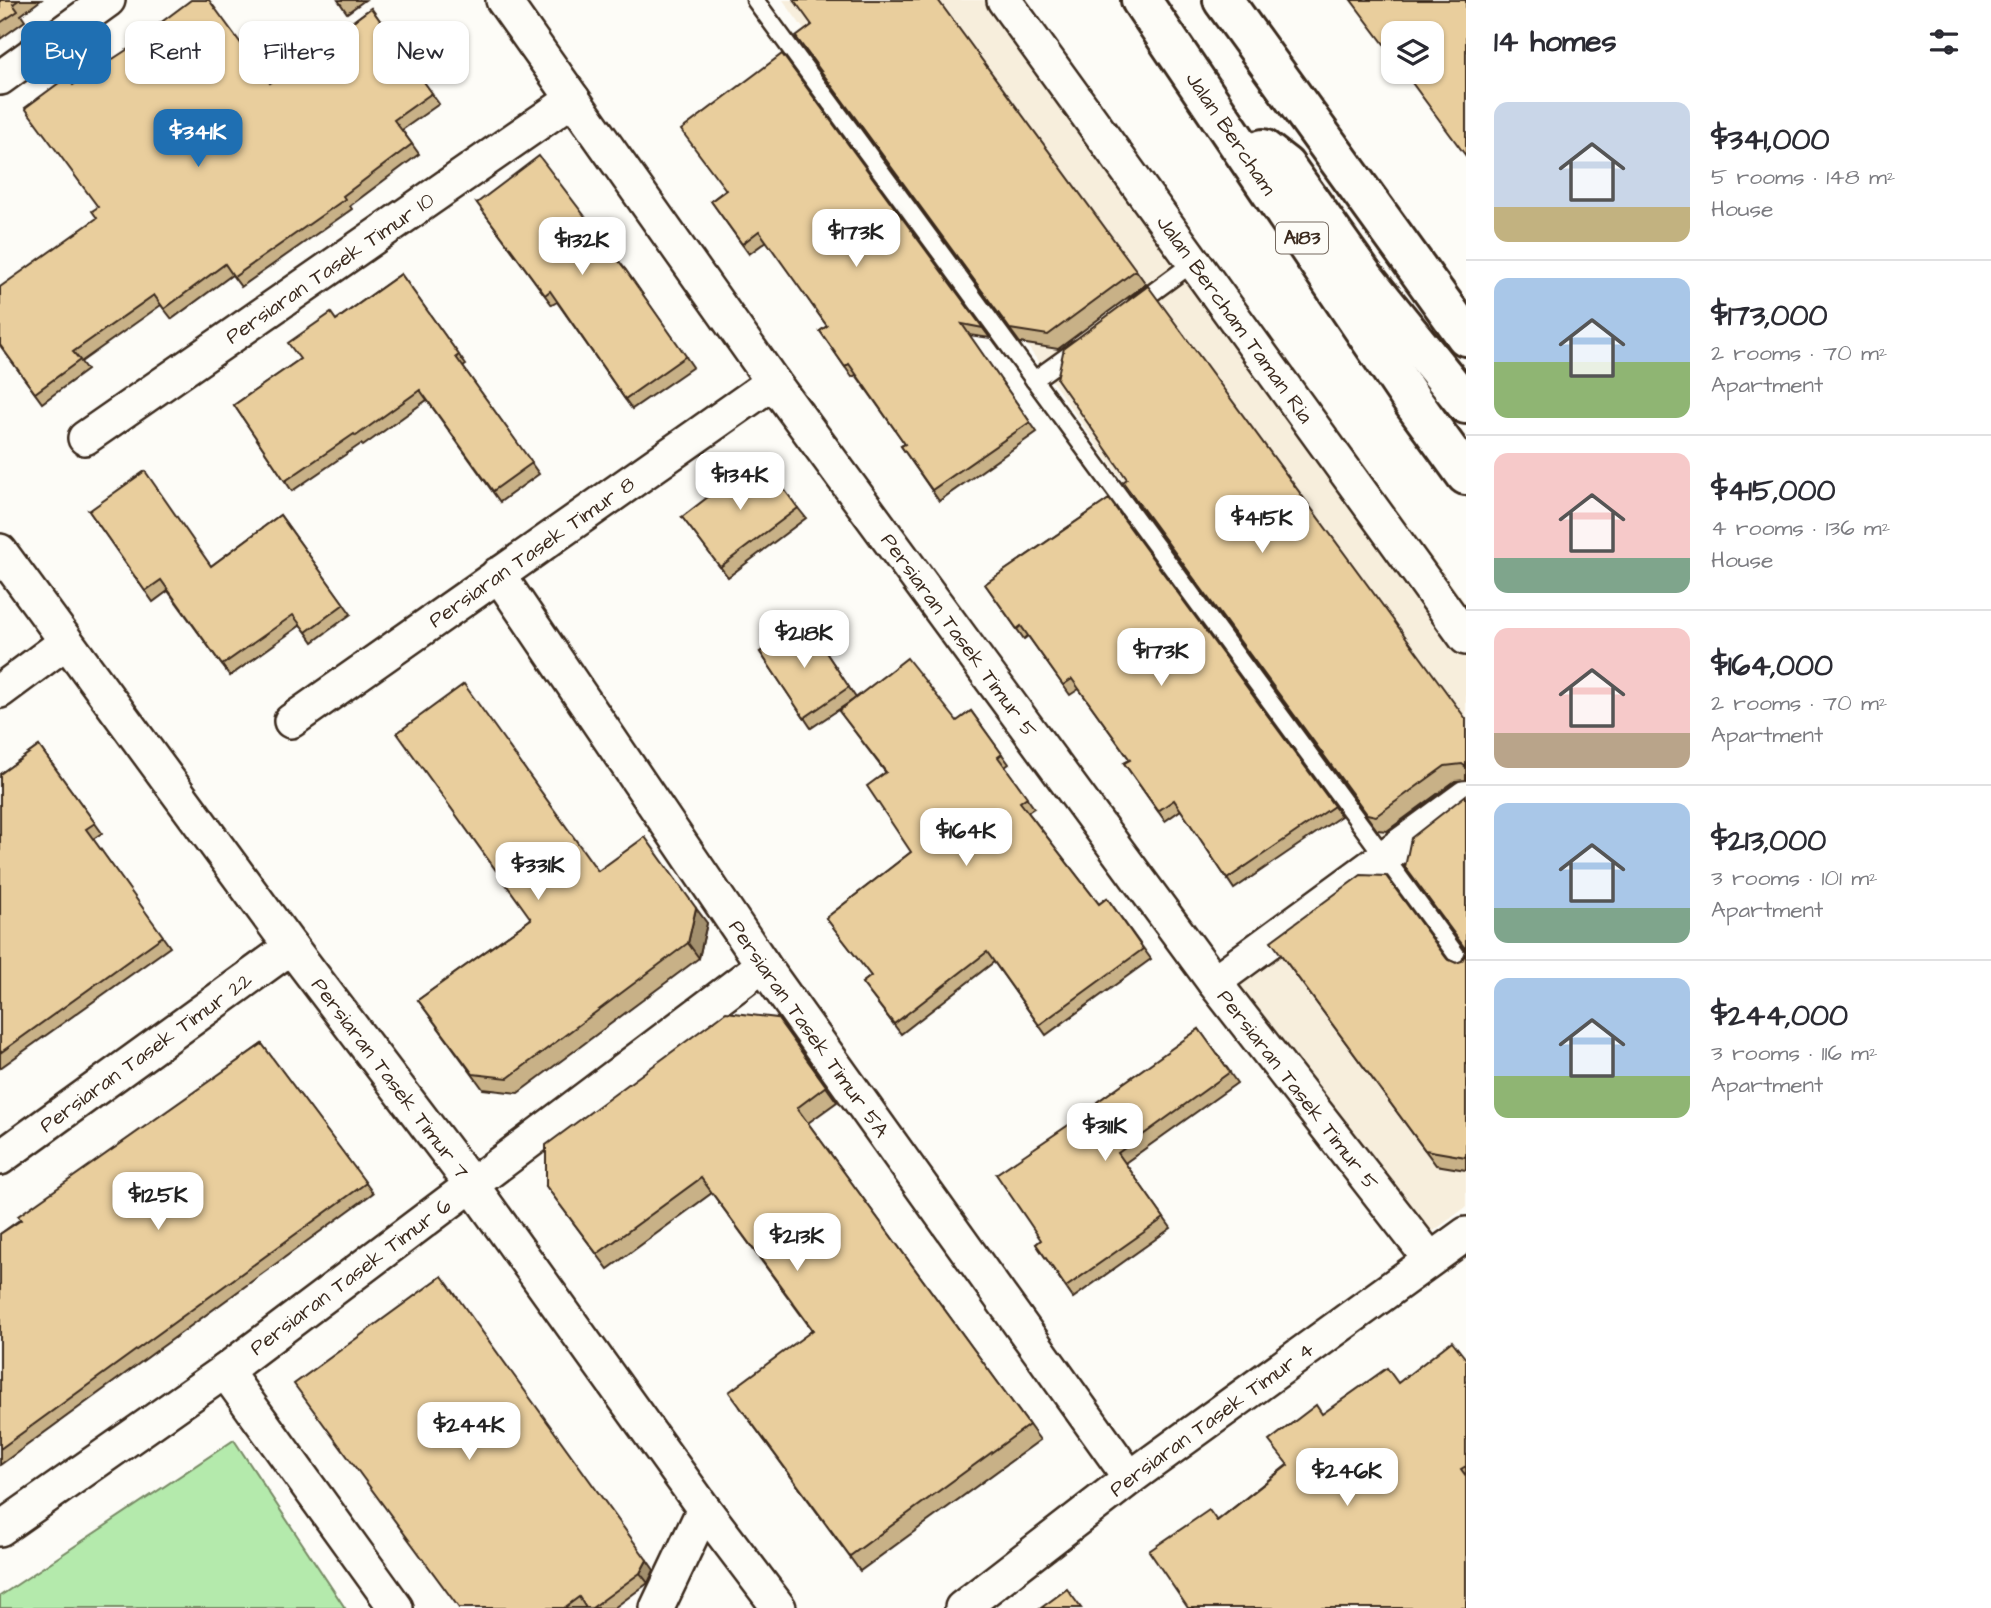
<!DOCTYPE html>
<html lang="en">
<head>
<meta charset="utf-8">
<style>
	:root { --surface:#fff; --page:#f2f2f3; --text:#2b2b33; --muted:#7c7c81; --line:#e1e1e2; --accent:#1f6fb2 }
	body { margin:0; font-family:"Architects Daughter",sans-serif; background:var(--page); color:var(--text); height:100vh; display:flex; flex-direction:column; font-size:26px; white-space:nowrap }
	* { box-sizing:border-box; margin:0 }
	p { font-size:23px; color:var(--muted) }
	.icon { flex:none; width:38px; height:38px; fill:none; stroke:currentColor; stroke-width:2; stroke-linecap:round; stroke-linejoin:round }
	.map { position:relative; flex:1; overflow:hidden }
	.sheet { display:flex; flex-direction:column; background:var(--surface); width:525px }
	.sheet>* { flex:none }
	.guide { position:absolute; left:21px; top:21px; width:665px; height:63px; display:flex; gap:14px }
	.fabs { position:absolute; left:1381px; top:21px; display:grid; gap:14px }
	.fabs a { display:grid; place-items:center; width:63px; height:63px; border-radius:14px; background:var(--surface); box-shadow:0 2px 5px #0004; font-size:35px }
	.price { position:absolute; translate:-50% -60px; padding:0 16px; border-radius:14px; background:#fff; color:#222; font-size:23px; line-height:46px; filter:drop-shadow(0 2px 4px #0008) }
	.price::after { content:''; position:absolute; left:50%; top:42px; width:21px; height:16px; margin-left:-10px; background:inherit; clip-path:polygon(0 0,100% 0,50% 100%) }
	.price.on { background:var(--accent); color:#fff }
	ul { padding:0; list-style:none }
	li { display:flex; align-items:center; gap:21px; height:175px; padding:0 28px }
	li+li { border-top:2px solid var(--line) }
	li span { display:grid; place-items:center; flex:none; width:196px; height:140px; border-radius:14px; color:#555 }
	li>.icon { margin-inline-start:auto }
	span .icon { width:84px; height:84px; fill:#fffc; stroke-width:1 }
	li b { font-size:30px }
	h2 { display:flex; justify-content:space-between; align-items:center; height:84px; padding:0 28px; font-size:30px }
	.tag { padding:0 24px; border-radius:14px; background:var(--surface); box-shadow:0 2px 5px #0004; font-size:24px; line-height:63px }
	.tag.on { background:var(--accent); color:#fff }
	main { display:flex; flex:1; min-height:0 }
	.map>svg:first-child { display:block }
	.built { fill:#f7eedc }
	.green { fill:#b4eaac; stroke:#788a65; stroke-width:2 }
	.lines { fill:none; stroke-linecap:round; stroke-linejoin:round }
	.service-casing { stroke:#3b2a1e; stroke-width:21 }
	.minor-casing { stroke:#3b2a1e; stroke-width:38 }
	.primary-casing { stroke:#3b2a1e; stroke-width:44 }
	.service { stroke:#fdfcf7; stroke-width:16 }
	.minor { stroke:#fdfcf7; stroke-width:33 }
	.primary { stroke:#fdfcf7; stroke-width:38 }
	.wall { fill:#c8b187; stroke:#3b2a1e; stroke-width:2 }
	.shaded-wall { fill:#a3906e; stroke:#3b2a1e; stroke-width:2 }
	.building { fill:#e9ce9d; stroke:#3b2a1e; stroke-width:2 }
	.labels { text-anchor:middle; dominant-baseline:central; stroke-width:5; stroke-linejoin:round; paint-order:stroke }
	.shield { fill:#fdfcf7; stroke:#75695f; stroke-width:2 }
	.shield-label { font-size:19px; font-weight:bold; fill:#3b2a1e }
	.street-label { font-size:21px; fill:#3b2a1e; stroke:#fdfcf7 }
</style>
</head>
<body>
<main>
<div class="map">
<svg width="1466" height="1608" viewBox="0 0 1466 1608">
	<rect width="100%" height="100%" fill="#fdfcf7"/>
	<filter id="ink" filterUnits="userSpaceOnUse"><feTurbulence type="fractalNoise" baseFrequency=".0143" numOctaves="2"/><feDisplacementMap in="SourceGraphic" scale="14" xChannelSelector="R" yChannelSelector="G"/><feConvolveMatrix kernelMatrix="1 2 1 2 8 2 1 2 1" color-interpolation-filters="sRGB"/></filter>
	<g filter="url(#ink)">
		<polygon class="built" points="783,0 1026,0 1466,604 1466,1207 1416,1244 1220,970 1381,847"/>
		<polygon class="green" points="234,1440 345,1608 0,1608 0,1596"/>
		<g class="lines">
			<g class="service-casing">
				<g id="service">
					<polyline points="755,0 1466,968"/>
					<polyline points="1137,304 1194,262"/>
					<polyline points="1034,380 1077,349"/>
				</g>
			</g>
			<g class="minor-casing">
				<g id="minor">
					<path id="s1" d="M503,0L773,382L1214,982L1430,1259"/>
					<path id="s2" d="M1004,0L1466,638"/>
					<polyline points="0,78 108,0"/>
					<path id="s3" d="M85,438L573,99"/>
					<path id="s4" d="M0,551L291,947L471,1184L704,1509L779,1608"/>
					<path id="s5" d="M498,574L763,965L1130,1478"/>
					<polyline points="0,691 66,642"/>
					<path id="s6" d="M291,721L773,382"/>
					<polyline points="1214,982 1466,797"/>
					<path id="s7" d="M0,1158L291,947"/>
					<polyline points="225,1371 396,1608"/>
					<path id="s8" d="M0,1529L225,1371L763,965"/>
					<polyline points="657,1608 704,1509"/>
					<path id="s9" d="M962,1608L1130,1478L1466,1234"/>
				</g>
			</g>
			<g class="primary-casing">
				<g id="primary">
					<path id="s10" d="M1141,0L1413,402L1466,475"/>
					<polyline points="1223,0 1466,336"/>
					<polyline points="1263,149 1285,166 1363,276 1466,404"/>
				</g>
			</g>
			<use href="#service" class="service"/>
			<use href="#minor" class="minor"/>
			<use href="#primary" class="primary"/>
		</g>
		<g class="wall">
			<polygon points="0,0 41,0 21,15 25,21 0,39"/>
			<polygon points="338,0 365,0 347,13"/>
			<polygon points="371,8 439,104 402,130 419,154 350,206 352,209 241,287 232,275 172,319 161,305 81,362 87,370 42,403 0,345 97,218 98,207 73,85 270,83"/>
			<polygon points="811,25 1136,270 1146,284 1058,349 1020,343 806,51"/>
			<polygon points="782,54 990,338 969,335 1037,432 939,501 901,446 905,444 856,375 852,377 820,331 827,326 767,241 749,254 711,201 725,190"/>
			<polygon points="477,203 625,269 693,367 632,409 557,302 552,305"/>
			<polygon points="401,274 466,365 463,367 539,474 500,502 427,400 363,446 361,444 292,491 234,405 300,359 336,320"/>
			<polygon points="1133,497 1466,719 1466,780 1455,781 1387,831 1377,830"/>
			<polygon points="1109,499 1341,816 1234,889 1181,810 1165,821 1124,763 1130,760 1079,689 1070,695 1028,636 1024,639 985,584"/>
			<polygon points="798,508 806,518 728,577 682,517"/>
			<polygon points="89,511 211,566 280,515 351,614 313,642 301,625 230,676 168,591 153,602"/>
			<polygon points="805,621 856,698 811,728 760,652"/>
			<polygon points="839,711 957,721 971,711 1009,764 1005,767 1034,808 1028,812 1099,904 1107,898 1151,959 1046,1035 994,962 901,1034 862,983 871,976 826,918 911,852 886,773"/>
			<polygon points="39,746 102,833 93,839 170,947 0,1068 0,774"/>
			<polygon points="1466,795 1466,1170 1436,1165 1282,956 1447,959 1456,963 1462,961 1466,952"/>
			<polygon points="598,871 707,923 699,958 518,1093 483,1089 418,1000"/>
			<polygon points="777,1018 837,1102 808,1123 1040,1440 860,1571 740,1407 812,1330 712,1193 608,1269 546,1186"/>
			<polygon points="1199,1029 1237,1083 1125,1163 1171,1228 1073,1298 1036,1244 1041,1240 1098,1105"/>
			<polygon points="262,1044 373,1193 0,1465 0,1234"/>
			<polygon points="1466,1359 1466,1608 1217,1521 1287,1465 1322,1414 1398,1383"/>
			<polygon points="654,1570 648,1583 614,1608 459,1608"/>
		</g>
		<g class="shaded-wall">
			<polygon points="696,908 707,923 699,958 688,943"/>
			<polygon points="647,1560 654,1570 648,1583 640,1573"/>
		</g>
		<g class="building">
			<polygon points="0,0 19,0 13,4 18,11 0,23"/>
			<polygon points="191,0 209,0 270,83 371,8 432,93 394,120 412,144 343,196 345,199 234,277 225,264 164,309 154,295 73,352 80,360 35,393 0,345 0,287 97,218 92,211 98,207 25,108 67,77 73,85 157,30 155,27"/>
			<polygon points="794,0 938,0 1136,270 1048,335 1010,329 796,37 812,25"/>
			<polygon points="1351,0 1466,0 1466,156 1404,72 1432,72 1432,33 1393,33 1393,56"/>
			<polygon points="782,54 983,328 962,324 1030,422 932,490 901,446 905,444 849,364 845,367 820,331 827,326 759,231 742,244 711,201 726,190 681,130"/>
			<polygon points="539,156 625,269 686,356 625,399 550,291 545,295 477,203"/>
			<polygon points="401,274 459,355 456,357 532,463 493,491 420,390 356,436 354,434 285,481 234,405 300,359 288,343 331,313 336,320"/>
			<polygon points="1148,286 1466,719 1466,767 1462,764 1445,766 1376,816 1367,814 1123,482 1127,479 1057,379 1064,348"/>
			<polygon points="760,457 798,508 720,567 682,517"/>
			<polygon points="145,471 211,566 280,515 344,604 306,632 293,615 222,665 161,580 145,591 89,511"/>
			<polygon points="1109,499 1334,806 1227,879 1174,800 1158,811 1124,763 1130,760 1072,679 1063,685 1021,626 1017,629 985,584"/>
			<polygon points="805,621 849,687 804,718 760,652"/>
			<polygon points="907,658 957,721 971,711 1002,754 998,757 1027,797 1020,802 1099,904 1107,898 1143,949 1039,1025 987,952 894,1024 862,983 871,976 826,918 911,852 867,786 886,772 839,711"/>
			<polygon points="464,684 598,871 645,837 696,908 688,943 508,1078 473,1074 418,1000 531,919 397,733"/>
			<polygon points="39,746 95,823 86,829 163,936 0,1053 0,774"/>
			<polygon points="1466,795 1466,1157 1425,1150 1271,941 1361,875 1386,876 1447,959 1456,963 1462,961 1466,952 1464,947 1405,867 1411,838"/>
			<polygon points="726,1012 777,1018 826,1086 797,1108 1029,1425 850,1556 729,1392 813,1330 701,1178 597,1254 546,1186 546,1145"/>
			<polygon points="1199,1029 1230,1072 1118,1153 1164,1218 1066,1287 1036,1244 1041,1240 996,1174 1098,1105 1097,1102"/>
			<polygon points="262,1044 366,1183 0,1449 0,1234 21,1220 18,1216"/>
			<polygon points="442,1276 647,1560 640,1573 592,1608 586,1608 579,1597 564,1608 459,1608 294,1384"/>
			<polygon points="1452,1341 1466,1359 1466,1466 1461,1469 1466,1476 1466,1608 1188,1608 1149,1551 1209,1510 1217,1521 1288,1465 1269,1441 1316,1405 1322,1414 1387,1368 1398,1383"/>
			<polygon points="1067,1589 1081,1608 1041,1608"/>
		</g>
	</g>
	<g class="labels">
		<rect class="shield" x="1276" y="222.5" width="52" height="31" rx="5"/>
		<g class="shield-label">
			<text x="1302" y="238">A183</text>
		</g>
		<g class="street-label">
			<text stroke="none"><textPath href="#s10" startOffset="161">Jalan Bercham</textPath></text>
			<text stroke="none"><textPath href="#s3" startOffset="298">Persiaran Tasek Timur 10</textPath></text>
			<text stroke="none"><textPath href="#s2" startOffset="394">Jalan Bercham Taman Ria</textPath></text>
			<text stroke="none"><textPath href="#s6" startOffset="294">Persiaran Tasek Timur 8</textPath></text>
			<text stroke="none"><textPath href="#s1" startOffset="782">Persiaran Tasek Timur 5</textPath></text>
			<text stroke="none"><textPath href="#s5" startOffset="551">Persiaran Tasek Timur 5A</textPath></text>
			<text stroke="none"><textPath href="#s7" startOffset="180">Persiaran Tasek Timur 22</textPath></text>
			<text stroke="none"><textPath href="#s4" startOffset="656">Persiaran Tasek Timur 7</textPath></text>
			<text stroke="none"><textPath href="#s1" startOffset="1349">Persiaran Tasek Timur 5</textPath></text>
			<text stroke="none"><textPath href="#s8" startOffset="432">Persiaran Tasek Timur 6</textPath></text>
			<text stroke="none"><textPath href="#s9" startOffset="313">Persiaran Tasek Timur 4</textPath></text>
		</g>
	</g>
</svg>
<div class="fabs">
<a><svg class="icon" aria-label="layers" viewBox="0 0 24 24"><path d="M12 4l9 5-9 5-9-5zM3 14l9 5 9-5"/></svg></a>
</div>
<b class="price on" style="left:198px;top:169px">$341K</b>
<b class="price" style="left:856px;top:269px">$173K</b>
<b class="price" style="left:582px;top:277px">$132K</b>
<b class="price" style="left:740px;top:512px">$134K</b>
<b class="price" style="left:1262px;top:555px">$415K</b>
<b class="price" style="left:804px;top:670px">$218K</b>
<b class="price" style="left:1161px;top:688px">$173K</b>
<b class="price" style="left:966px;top:868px">$164K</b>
<b class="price" style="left:538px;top:902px">$331K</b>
<b class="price" style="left:1105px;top:1163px">$311K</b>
<b class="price" style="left:158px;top:1232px">$125K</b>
<b class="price" style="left:797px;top:1273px">$213K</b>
<b class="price" style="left:469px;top:1462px">$244K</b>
<b class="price" style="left:1347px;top:1508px">$246K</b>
<div class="guide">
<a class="tag on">Buy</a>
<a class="tag">Rent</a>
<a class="tag">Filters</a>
<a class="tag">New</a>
</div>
</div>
<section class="sheet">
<h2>14 homes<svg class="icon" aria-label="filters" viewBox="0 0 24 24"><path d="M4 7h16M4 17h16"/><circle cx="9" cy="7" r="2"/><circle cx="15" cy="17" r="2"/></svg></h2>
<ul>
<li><span style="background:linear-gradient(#c9d6e8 75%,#c2b280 0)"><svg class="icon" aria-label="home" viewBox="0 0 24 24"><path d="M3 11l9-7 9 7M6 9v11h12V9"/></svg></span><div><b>$341,000</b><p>5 rooms · 148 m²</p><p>House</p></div></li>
<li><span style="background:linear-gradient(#a9c7e8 60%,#8fb573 0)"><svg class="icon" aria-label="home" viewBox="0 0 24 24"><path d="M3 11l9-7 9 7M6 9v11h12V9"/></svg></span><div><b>$173,000</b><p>2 rooms · 70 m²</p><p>Apartment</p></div></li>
<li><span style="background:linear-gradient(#f6c9c9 75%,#7fa58c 0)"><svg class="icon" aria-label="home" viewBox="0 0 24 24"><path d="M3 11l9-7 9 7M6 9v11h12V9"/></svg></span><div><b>$415,000</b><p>4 rooms · 136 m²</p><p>House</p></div></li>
<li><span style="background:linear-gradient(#f6c9c9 75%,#b9a48a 0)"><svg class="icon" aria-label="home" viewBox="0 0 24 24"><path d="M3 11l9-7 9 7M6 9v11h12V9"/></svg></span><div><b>$164,000</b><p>2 rooms · 70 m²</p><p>Apartment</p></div></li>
<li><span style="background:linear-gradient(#a9c7e8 75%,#7fa58c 0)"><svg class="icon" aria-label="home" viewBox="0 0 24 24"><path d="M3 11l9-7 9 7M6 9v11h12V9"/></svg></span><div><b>$213,000</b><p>3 rooms · 101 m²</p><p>Apartment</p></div></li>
<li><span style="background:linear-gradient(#a9c7e8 70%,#8fb573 0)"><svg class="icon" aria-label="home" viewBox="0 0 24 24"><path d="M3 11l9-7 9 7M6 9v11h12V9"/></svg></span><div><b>$244,000</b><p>3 rooms · 116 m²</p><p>Apartment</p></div></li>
</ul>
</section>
</main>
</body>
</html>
